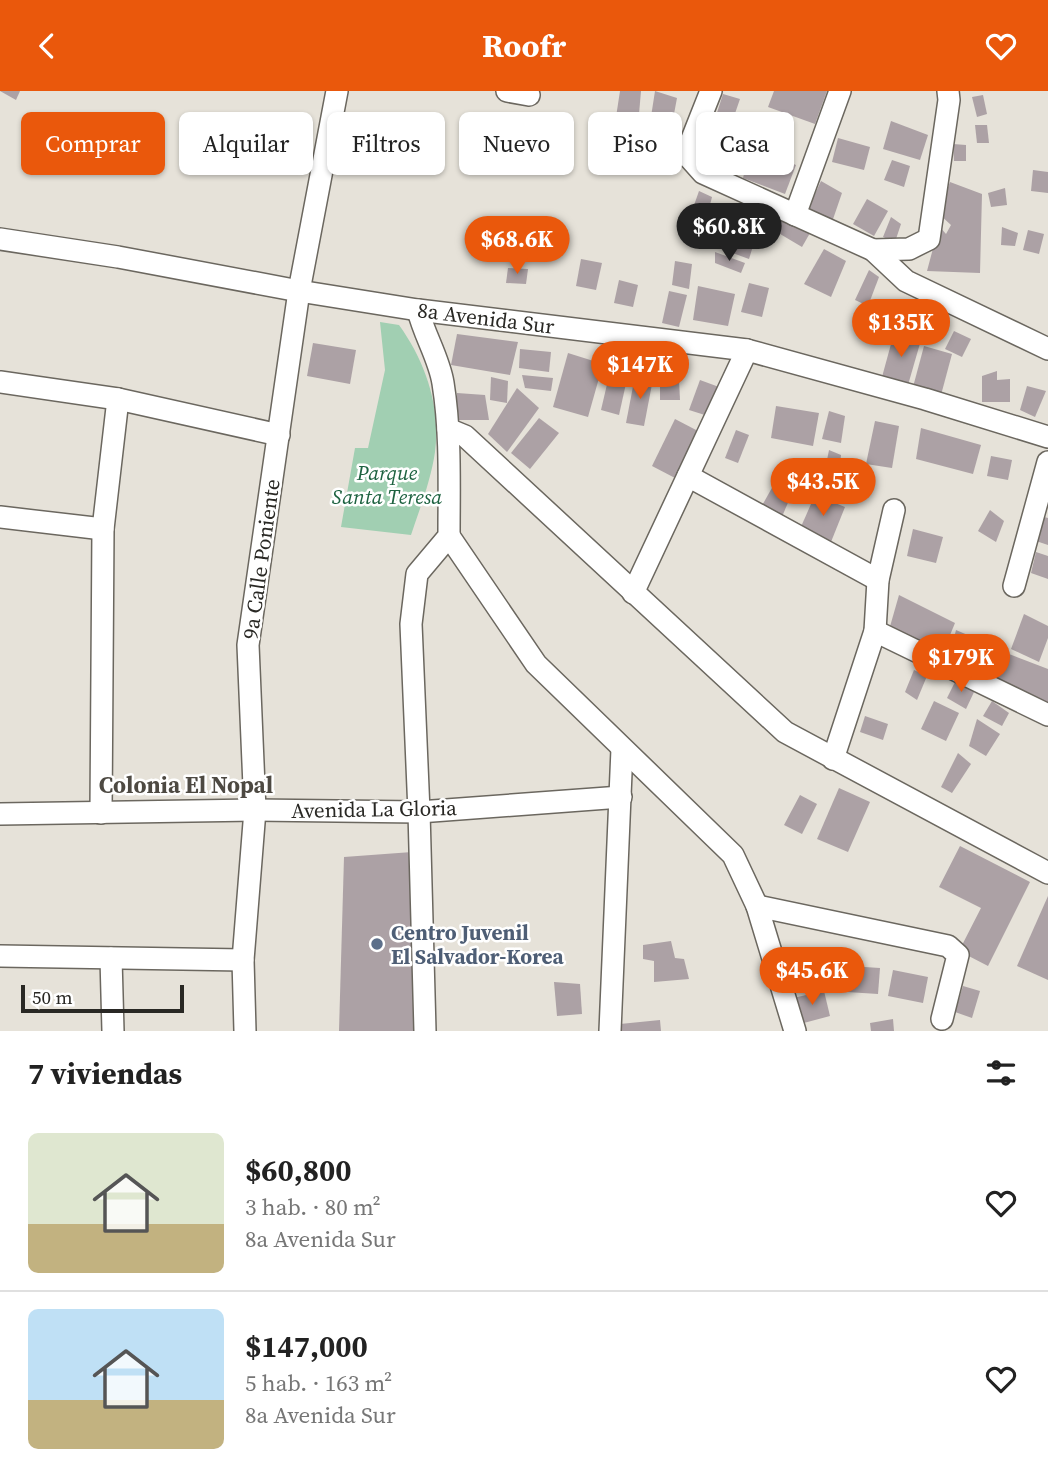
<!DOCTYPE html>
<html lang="es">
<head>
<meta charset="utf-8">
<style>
	:root { --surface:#fff; --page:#f6f6f6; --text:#222; --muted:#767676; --line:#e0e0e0; --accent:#ea580c }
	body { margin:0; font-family:"Source Serif 4",serif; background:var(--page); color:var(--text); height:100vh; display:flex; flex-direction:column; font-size:26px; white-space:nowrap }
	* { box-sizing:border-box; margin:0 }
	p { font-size:23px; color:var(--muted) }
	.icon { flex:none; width:38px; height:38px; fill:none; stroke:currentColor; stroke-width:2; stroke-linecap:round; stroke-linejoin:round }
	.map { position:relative; height:940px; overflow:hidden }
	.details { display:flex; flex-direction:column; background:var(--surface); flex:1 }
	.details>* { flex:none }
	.banner { position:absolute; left:21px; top:21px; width:1006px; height:63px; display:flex; gap:14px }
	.scale { position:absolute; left:21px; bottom:18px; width:163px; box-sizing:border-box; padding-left:7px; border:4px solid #292824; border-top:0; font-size:19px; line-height:24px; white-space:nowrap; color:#292824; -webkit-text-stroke:5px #fff; paint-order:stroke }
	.price { position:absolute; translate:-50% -60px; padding:0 16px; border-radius:24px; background:var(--accent); color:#fff; font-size:23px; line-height:46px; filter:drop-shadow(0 2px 4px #0008) }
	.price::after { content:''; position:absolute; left:50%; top:42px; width:21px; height:16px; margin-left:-10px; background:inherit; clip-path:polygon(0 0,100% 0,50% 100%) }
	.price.current { background:#222; color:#fff }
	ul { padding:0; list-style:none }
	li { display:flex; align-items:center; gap:21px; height:175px; padding:0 28px }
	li+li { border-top:2px solid var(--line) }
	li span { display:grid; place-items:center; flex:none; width:196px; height:140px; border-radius:10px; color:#555 }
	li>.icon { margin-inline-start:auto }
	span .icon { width:84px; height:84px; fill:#fffc; stroke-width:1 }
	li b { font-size:30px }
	h2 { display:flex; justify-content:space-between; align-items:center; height:84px; padding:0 28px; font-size:30px }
	.tag { padding:0 24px; border-radius:10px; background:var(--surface); box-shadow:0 2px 5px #0004; font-size:24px; line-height:63px }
	.tag.current { background:var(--accent); color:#fff }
	header { display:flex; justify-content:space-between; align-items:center; height:91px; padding:0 28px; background:var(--accent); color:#fff; font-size:32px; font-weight:700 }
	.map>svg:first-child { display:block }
	.green { fill:#a1cfb2 }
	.building { fill:#aca1a5 }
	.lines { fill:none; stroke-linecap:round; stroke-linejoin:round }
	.minor-casing { stroke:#6b675f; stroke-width:24 }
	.minor { stroke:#fff; stroke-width:21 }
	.service-dot { fill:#5c6f8a; stroke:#fff; stroke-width:2.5 }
	.labels { text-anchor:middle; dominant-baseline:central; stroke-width:5; stroke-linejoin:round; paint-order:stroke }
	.street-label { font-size:21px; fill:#292824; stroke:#fff }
	.park-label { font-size:21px; font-style:italic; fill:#1d6240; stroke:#fff }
	.service-label { font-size:21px; font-weight:bold; fill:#4e5e75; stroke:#fff; text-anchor:start }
	.neighbourhood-label { font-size:23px; font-weight:bold; fill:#4d4942; stroke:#fff }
</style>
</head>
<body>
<header><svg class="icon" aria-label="back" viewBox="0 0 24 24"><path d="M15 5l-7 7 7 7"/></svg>Roofr<svg class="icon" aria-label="heart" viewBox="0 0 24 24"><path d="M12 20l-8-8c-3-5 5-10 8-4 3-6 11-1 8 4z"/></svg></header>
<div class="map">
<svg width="1048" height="940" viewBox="0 0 1048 940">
	<rect width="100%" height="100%" fill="#e6e2d9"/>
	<path class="green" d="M380,231L399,234C425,270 441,315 435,361C431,389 420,417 411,444L341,436L355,357H368L385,279Z"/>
	<g class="building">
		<polygon points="0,0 20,0 16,9"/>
		<polygon points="620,0 641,0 637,46 614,39"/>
		<polygon points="655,0 677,7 667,60 646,58"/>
		<polygon points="774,0 827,0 815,33 768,16"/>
		<polygon points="723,3 740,8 730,37 714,31"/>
		<polygon points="983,4 987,23 977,26 972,6"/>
		<polygon points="891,30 928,44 920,69 883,58"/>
		<polygon points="975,34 987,34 989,52 977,52"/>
		<polygon points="710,45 741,53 734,81 702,72"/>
		<polygon points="838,47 870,56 864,79 832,71"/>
		<polygon points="953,53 966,54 966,70 954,70"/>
		<polygon points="751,56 796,74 785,103 743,87"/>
		<polygon points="892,69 910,75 904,96 884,89"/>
		<polygon points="1033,79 1048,81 1048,102 1031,100"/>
		<polygon points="821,90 842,102 832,131 808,118"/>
		<polygon points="950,91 982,103 980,182 927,180 939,135 946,143 951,134 938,122"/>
		<polygon points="1005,97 1007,114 991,116 988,102"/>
		<polygon points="699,100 712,106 703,141 686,137"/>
		<polygon points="867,108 888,120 874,145 853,133"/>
		<polygon points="778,123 810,142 802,156 770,137"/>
		<polygon points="891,126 901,133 895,151 883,146"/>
		<polygon points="716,128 757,142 749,168 708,153"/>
		<polygon points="1002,136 1018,142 1015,155 1001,154"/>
		<polygon points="1028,139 1044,143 1039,163 1023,159"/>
		<polygon points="824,158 846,170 831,206 804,193"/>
		<polygon points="715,161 745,172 741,182 715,172"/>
		<polygon points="581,168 602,172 596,199 576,195"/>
		<polygon points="675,170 692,173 689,198 672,194"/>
		<polygon points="508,177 528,178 526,193 506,192"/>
		<polygon points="869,179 879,186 868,215 855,209"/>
		<polygon points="619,189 638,194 633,216 614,212"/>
		<polygon points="749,192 769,197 762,226 741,221"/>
		<polygon points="698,195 735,203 728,235 693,229"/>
		<polygon points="669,200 687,204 679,236 662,232"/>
		<polygon points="954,240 971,248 962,266 945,258"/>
		<polygon points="894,242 921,249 908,294 882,286"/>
		<polygon points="457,243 518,251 510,284 451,274"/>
		<polygon points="313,252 356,259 350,293 307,285"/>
		<polygon points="924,255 952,263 941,304 913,296"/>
		<polygon points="520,258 551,261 549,281 519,277"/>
		<polygon points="568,262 603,273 588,326 553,316"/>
		<polygon points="612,272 629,279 619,324 601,319"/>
		<polygon points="997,280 997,289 1010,288 1010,311 982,311 982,285"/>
		<polygon points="522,284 553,287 551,300 525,297"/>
		<polygon points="635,285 653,288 644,335 626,332"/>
		<polygon points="491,286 508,290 507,312 490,309"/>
		<polygon points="660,289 679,289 680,309 660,309"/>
		<polygon points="700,289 719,296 708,325 689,319"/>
		<polygon points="1027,295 1046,300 1035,326 1020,319"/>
		<polygon points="517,297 539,317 507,361 488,343"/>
		<polygon points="457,302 485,304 489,329 457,329"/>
		<polygon points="776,315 819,322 813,355 771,347"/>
		<polygon points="829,320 845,325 841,352 822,348"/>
		<polygon points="539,327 559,342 530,378 511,362"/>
		<polygon points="675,328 698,340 675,387 652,375"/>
		<polygon points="875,330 899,335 892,377 866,373"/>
		<polygon points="921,337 981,354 973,383 916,368"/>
		<polygon points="736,339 749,344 738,372 725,367"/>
		<polygon points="829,359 841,364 838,394 823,389"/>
		<polygon points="991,365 1012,369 1008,389 987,385"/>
		<polygon points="777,388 793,400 781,428 760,418"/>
		<polygon points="815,404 845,416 831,451 800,438"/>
		<polygon points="990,419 1004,430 996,451 978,440"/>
		<polygon points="1040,425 1048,427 1048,454 1033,449"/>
		<polygon points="913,438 943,446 936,472 907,465"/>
		<polygon points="1036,461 1048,465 1048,488 1031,482"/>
		<polygon points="899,504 955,532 941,566 889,539"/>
		<polygon points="1024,523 1048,535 1048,547 1039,571 1011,558"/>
		<polygon points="956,539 984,551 971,577 949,566"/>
		<polygon points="1004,561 1048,578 1048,612 993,591"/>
		<polygon points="914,579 927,585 917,609 905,601"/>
		<polygon points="956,589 975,599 966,618 947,607"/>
		<polygon points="934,610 959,622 946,650 921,638"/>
		<polygon points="992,610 1009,622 1002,635 983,625"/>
		<polygon points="865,625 888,633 883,649 860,641"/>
		<polygon points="977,628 1000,643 986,665 969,655"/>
		<polygon points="958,662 971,673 952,702 941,696"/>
		<polygon points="839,697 870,711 848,761 817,748"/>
		<polygon points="800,704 817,713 802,743 784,734"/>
		<polygon points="960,755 1030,791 988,875 959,860 981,817 939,796"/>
		<polygon points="412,761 413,940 339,940 344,766"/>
		<polygon points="1048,805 1048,889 1017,875"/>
		<polygon points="671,850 675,867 684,868 689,888 654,891 654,870 643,868 643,854"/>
		<polygon points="849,875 880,877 878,903 847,901"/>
		<polygon points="893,879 928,886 923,912 888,905"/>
		<polygon points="554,891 580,893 582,923 557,925"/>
		<polygon points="963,895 980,900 972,927 955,921"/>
		<polygon points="824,900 830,925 800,933 793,907"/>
		<polygon points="893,928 894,940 871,940 870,932"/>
		<polygon points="660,929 661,940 620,940 620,933"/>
	</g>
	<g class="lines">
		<g class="minor-casing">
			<g id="minor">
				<polyline points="507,0 529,4"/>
				<polyline points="711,0 686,63 703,82 873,159 906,190 1048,258"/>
				<polyline points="795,124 840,0"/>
				<polyline points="0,148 118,166 299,200 418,219 747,259 925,308 1048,346"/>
				<polyline points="873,159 909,158 929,148 949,9 948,0"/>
				<path d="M418,219C424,244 439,267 443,292C451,342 449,394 449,445L417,483L411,533L419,721L425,940"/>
				<polyline points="0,291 118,308 279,344"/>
				<polyline points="448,338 465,345 785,641 1048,782"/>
				<polyline points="688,385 878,489"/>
				<polyline points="0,426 103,438"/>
				<polyline points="449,445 536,573 733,764 757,815 795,940"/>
				<polyline points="1014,495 1048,371"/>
				<polyline points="633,502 747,259"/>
				<polyline points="875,540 1048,624"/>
				<polyline points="833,668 875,540 878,489 894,419"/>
				<polyline points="101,722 103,438 118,308"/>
				<polyline points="0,723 255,719 419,721 621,706"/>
				<polyline points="757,815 948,855 958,864 942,928"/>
				<polyline points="0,865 243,869"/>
				<polyline points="111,867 113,940"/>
				<polyline points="245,940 243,869 255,719 248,554 299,200 337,0"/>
				<polyline points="610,940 622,658"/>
			</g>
		</g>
		<use href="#minor" class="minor"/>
	</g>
	<circle class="service-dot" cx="377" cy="853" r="7"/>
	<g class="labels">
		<g class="street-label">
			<text transform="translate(486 227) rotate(7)">8a Avenida Sur</text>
			<text transform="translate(261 468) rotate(-82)">9a Calle Poniente</text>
			<text transform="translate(374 718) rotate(-1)">Avenida La Gloria</text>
		</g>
		<g class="park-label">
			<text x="387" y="381">Parque<tspan x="387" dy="24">Santa Teresa</tspan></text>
		</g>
		<g class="service-label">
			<text x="391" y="841">Centro Juvenil<tspan x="391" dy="24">El Salvador-Korea</tspan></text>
		</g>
		<g class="neighbourhood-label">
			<text x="186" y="694">Colonia El Nopal</text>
		</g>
	</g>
</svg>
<div class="scale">50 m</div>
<b class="price current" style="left:729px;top:172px">$60.8K</b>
<b class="price" style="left:517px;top:185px">$68.6K</b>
<b class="price" style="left:901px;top:268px">$135K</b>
<b class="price" style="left:640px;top:310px">$147K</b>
<b class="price" style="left:823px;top:427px">$43.5K</b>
<b class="price" style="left:961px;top:603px">$179K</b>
<b class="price" style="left:812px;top:916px">$45.6K</b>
<div class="banner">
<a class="tag current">Comprar</a>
<a class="tag">Alquilar</a>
<a class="tag">Filtros</a>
<a class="tag">Nuevo</a>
<a class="tag">Piso</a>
<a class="tag">Casa</a>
</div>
</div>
<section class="details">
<h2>7 viviendas<svg class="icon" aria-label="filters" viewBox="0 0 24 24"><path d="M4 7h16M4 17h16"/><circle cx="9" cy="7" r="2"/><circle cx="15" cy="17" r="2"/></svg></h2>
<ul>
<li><span style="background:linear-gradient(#dfe7d0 65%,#c2b280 0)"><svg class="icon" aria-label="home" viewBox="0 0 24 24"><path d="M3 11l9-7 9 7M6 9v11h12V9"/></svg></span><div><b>$60,800</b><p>3 hab. · 80 m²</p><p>8a Avenida Sur</p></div><svg class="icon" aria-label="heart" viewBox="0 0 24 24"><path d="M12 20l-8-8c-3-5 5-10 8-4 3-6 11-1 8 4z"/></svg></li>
<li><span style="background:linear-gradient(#bfe0f5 65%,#c2b280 0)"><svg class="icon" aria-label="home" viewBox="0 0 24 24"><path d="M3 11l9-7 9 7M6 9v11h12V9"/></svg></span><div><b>$147,000</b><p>5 hab. · 163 m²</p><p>8a Avenida Sur</p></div><svg class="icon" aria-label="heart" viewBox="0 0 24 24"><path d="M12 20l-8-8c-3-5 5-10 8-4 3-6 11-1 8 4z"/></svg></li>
</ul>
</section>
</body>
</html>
